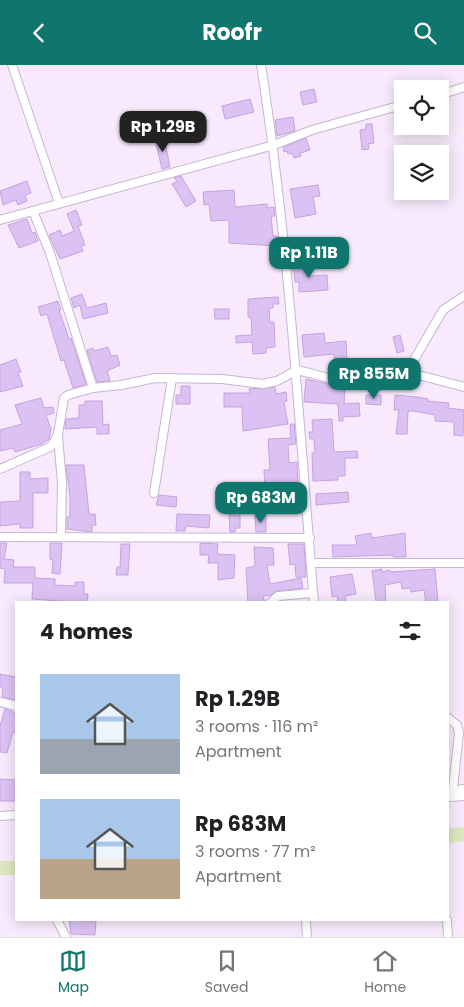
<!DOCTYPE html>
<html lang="en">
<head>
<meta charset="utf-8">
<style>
	:root { --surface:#fff; --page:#f6f6f6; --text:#202124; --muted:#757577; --line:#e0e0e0; --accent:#0f766e }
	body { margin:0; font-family:Poppins,sans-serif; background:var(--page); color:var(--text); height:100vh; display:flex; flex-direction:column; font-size:19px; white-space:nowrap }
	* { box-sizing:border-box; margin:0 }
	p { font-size:16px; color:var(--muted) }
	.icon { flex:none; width:28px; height:28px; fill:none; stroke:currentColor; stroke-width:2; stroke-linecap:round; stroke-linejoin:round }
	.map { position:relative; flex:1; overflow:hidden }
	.details { position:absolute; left:15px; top:536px; width:434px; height:320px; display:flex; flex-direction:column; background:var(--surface); border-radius:0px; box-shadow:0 2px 12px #0003 }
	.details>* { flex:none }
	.controls { position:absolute; left:394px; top:15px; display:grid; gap:10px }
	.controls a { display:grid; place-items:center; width:55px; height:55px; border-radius:0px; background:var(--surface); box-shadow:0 2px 12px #0003; font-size:25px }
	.price { position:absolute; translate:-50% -42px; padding:0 11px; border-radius:10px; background:var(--accent); color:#fff; font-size:16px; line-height:32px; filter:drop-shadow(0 1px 2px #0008) }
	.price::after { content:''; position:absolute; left:50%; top:30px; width:15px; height:11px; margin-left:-8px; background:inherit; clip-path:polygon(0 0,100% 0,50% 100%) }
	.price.current { background:#222; color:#fff }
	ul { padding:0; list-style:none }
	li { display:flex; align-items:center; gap:15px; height:125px; padding:0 25px }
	li span { display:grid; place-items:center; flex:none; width:140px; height:100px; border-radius:0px; color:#555 }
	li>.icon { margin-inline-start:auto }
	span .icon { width:60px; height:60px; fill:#fffc; stroke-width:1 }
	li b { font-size:21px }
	h2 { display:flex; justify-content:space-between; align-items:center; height:60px; padding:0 25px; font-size:21px }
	header { display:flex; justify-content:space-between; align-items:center; height:65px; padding:0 25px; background:var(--accent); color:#fff; font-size:22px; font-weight:700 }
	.tab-bar { display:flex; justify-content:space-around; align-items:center; height:70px; border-top:1px solid var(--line); background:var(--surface); font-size:14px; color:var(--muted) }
	.tab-bar a { display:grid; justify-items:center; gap:2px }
	.tab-bar .current { color:var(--accent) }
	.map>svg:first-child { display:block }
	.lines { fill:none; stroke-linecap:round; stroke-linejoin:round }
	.river { stroke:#dbe7be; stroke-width:14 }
	.building { fill:#dcc2f2; stroke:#c5a2e4 }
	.minor-casing { stroke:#c7b5d4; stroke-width:10 }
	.minor { stroke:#fff; stroke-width:8 }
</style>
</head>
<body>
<header><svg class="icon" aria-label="back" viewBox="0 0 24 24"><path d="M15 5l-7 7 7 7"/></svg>Roofr<svg class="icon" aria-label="search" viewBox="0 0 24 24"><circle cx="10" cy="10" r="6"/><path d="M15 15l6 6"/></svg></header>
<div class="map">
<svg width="464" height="872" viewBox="0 0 464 872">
	<rect width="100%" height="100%" fill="#f8eafc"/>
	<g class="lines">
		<g class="river">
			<polyline points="448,771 464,769"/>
			<polyline points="0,803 16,803"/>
		</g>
	</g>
	<g class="building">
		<polygon points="314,24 317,37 303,40 300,27"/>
		<polygon points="250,34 254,47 225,54 222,41"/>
		<polygon points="293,52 295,66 277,71 275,55"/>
		<polygon points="366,59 372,59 374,78 368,79 369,84 362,85 360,65 366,64"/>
		<polygon points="164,72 170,102 162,104 155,74"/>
		<polygon points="306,73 310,85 300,88 301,91 294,93 292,88 288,89 287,86 284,87 283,82"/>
		<polygon points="181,111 196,136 186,142 172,119 177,116 174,113"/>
		<polygon points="27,116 31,128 25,130 27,136 18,140 16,135 3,140 0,126"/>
		<polygon points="318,120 320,131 313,132 316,149 295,153 290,124"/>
		<polygon points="234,125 235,142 267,139 267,143 274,142 275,151 271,151 273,171 277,171 277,181 229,178 229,155 211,156 209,139 204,140 203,127"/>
		<polygon points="76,145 82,160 78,161 85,180 81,181 83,186 60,194 49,170 60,165 62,171 74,166 67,149"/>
		<polygon points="27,154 32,168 35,167 38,176 19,183 8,160"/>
		<polygon points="307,195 310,211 327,210 328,225 299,227 299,217 295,217 293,198"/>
		<polygon points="82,229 87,243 106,238 108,248 83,254 80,240 74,243 71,233"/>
		<polygon points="278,232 279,239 273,239 273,243 269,243 270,257 274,257 275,282 266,283 266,288 253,289 252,277 236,278 236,271 252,270 251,252 248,252 248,234"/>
		<polygon points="58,236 61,245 59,245 69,274 71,273 86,319 73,323 64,295 61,296 47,249 41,251 38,242"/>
		<polygon points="214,244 229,244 229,254 215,254"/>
		<polygon points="324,268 325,278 346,276 347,298 335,299 334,289 304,292 302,270"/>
		<polygon points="400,270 404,286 397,288 393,272"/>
		<polygon points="108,282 111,291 117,290 120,300 107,306 110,316 97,317 87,285 93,283 94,286"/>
		<polygon points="16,294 21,307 18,308 23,321 0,327 0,300"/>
		<polygon points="306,314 345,323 344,339 359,338 360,351 343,352 343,356 339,356 338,339 304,337"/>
		<polygon points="181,321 190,321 190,339 176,339 176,330 181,330"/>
		<polygon points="275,322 276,329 286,327 287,336 284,337 288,359 243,366 242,342 224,342 224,328 250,328 249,324"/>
		<polygon points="366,330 381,330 381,340 366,339"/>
		<polygon points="395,330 417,332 428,334 428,336 449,338 448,343 464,345 463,371 454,370 454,357 435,356 435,350 414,346 408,346 407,369 396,369 399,345 394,345"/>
		<polygon points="41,333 44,343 53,342 54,348 46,350 51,364 49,374 42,379 15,387 13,383 0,386 0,365 22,359 15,340"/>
		<polygon points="85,336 102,336 103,360 109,359 109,369 97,369 97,362 65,364 66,354 79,353 79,340 85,340"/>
		<polygon points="332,354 334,387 357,386 358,393 345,393 345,411 338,411 338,415 313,416 312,388 315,388 314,374 310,374 309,367 313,367 312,355"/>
		<polygon points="290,359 294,359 296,379 288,380 289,398 297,397 299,440 274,441 273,425 265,426 264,405 270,405 268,374 291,373"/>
		<polygon points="66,400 84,400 89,449 95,449 96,460 92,460 92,467 67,464 67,452 70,452 70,431"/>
		<polygon points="20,407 30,407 30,414 48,413 48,428 33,428 33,463 20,463 20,459 0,461 0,437 20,436"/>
		<polygon points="348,427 349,437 316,440 316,429"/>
		<polygon points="159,430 177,432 176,442 156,440"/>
		<polygon points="240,448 240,463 236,463 235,467 230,467 229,449"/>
		<polygon points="177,449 210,450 209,463 186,461 185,466 176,466"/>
		<polygon points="255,451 266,451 266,467 256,467"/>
		<polygon points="371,468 372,473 405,468 406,492 393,492 393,490 333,492 332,480 357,480 355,471"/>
		<polygon points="0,478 7,478 4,494 14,495 13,502 35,502 35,513 55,514 55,520 75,521 75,517 84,517 84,529 88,529 87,538 32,534 33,518 4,518 5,504 0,503"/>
		<polygon points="50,478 62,478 60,509 52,508 53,495 50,494"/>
		<polygon points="200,478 218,479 217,489 235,490 234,513 218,515 218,498 208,498 209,490 200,490"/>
		<polygon points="121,479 130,479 128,510 116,510 117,502 120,502"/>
		<polygon points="288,479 304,479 306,512 296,512 295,499 290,500"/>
		<polygon points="254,482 273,483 274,500 267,500 270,519 301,513 303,523 277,526 271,530 263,531 265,538 248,538 246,503 255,501"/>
		<polygon points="382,504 382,507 390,505 391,507 435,504 438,538 426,538 424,525 411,527 411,523 402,524 401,517 385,520 386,538 376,536 372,506"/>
		<polygon points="352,509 356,529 345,531 346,536 338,537 337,531 332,532 330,512"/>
		<polygon points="0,609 16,612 16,635 2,632 3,622 0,622"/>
		<polygon points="5,644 16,648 16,668 13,667 7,688 0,687 0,661"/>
		<polygon points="0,714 16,715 15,736 0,736"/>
		<polygon points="69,855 96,856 95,870 71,869"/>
	</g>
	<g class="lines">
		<g class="minor-casing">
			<g id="minor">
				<polyline points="12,0 59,138"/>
				<path d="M261,0C289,178 299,358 314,538"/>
				<polyline points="440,30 464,22"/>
				<polyline points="33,146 50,188 93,323"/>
				<polyline points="0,155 274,80 312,65 402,40"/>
				<polyline points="407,307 443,245 464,231"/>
				<polyline points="58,371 62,418 61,471"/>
				<path d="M0,404L50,382L54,377L58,369L64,333L68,330L93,323L121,320L155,313L222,314L263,319L277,316L297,305C320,310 364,326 386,318C393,315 400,311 407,307L464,322"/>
				<polyline points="154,428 172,313"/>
				<polyline points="0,472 310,473"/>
				<polyline points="312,498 464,498"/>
				<polyline points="270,538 278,531 313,528"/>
				<polyline points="0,637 16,641"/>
				<polyline points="448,653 457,660 459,668 452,732"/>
				<polyline points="453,726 464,724"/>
				<polyline points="449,732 464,731"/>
				<polyline points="0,751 16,750"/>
				<polyline points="57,855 66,872"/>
				<polyline points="306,855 307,872"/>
				<polyline points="447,855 448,872"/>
			</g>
		</g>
		<use href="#minor" class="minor"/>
	</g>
</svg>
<div class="controls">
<a><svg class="icon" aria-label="locate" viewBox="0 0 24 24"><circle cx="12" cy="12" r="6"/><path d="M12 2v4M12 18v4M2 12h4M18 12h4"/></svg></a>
<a><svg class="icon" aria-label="layers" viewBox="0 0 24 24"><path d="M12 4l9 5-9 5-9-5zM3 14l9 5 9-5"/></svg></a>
</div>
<b class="price current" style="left:163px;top:88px">Rp 1.29B</b>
<b class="price" style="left:309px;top:214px">Rp 1.11B</b>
<b class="price" style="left:374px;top:335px">Rp 855M</b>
<b class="price" style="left:261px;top:459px">Rp 683M</b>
<section class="details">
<h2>4 homes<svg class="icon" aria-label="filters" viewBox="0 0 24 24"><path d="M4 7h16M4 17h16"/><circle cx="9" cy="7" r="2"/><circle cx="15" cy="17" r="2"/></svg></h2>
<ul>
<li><span style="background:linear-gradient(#a9c7e8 65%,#9aa5b1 0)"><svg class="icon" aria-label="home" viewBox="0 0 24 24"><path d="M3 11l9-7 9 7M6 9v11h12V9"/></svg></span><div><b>Rp 1.29B</b><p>3 rooms · 116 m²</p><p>Apartment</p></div></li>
<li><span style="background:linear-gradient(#a9c7e8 60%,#b9a48a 0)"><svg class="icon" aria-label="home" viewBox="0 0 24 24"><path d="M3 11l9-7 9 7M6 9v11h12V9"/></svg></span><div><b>Rp 683M</b><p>3 rooms · 77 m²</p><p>Apartment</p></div></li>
</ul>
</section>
</div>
<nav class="tab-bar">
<a class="current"><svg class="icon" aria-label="map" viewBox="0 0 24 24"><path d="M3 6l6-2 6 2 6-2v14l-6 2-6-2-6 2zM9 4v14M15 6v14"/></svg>Map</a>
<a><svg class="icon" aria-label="saved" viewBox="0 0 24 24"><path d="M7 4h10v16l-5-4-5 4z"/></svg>Saved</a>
<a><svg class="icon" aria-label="home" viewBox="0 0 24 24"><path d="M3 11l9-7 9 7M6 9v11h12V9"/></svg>Home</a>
</nav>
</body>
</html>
